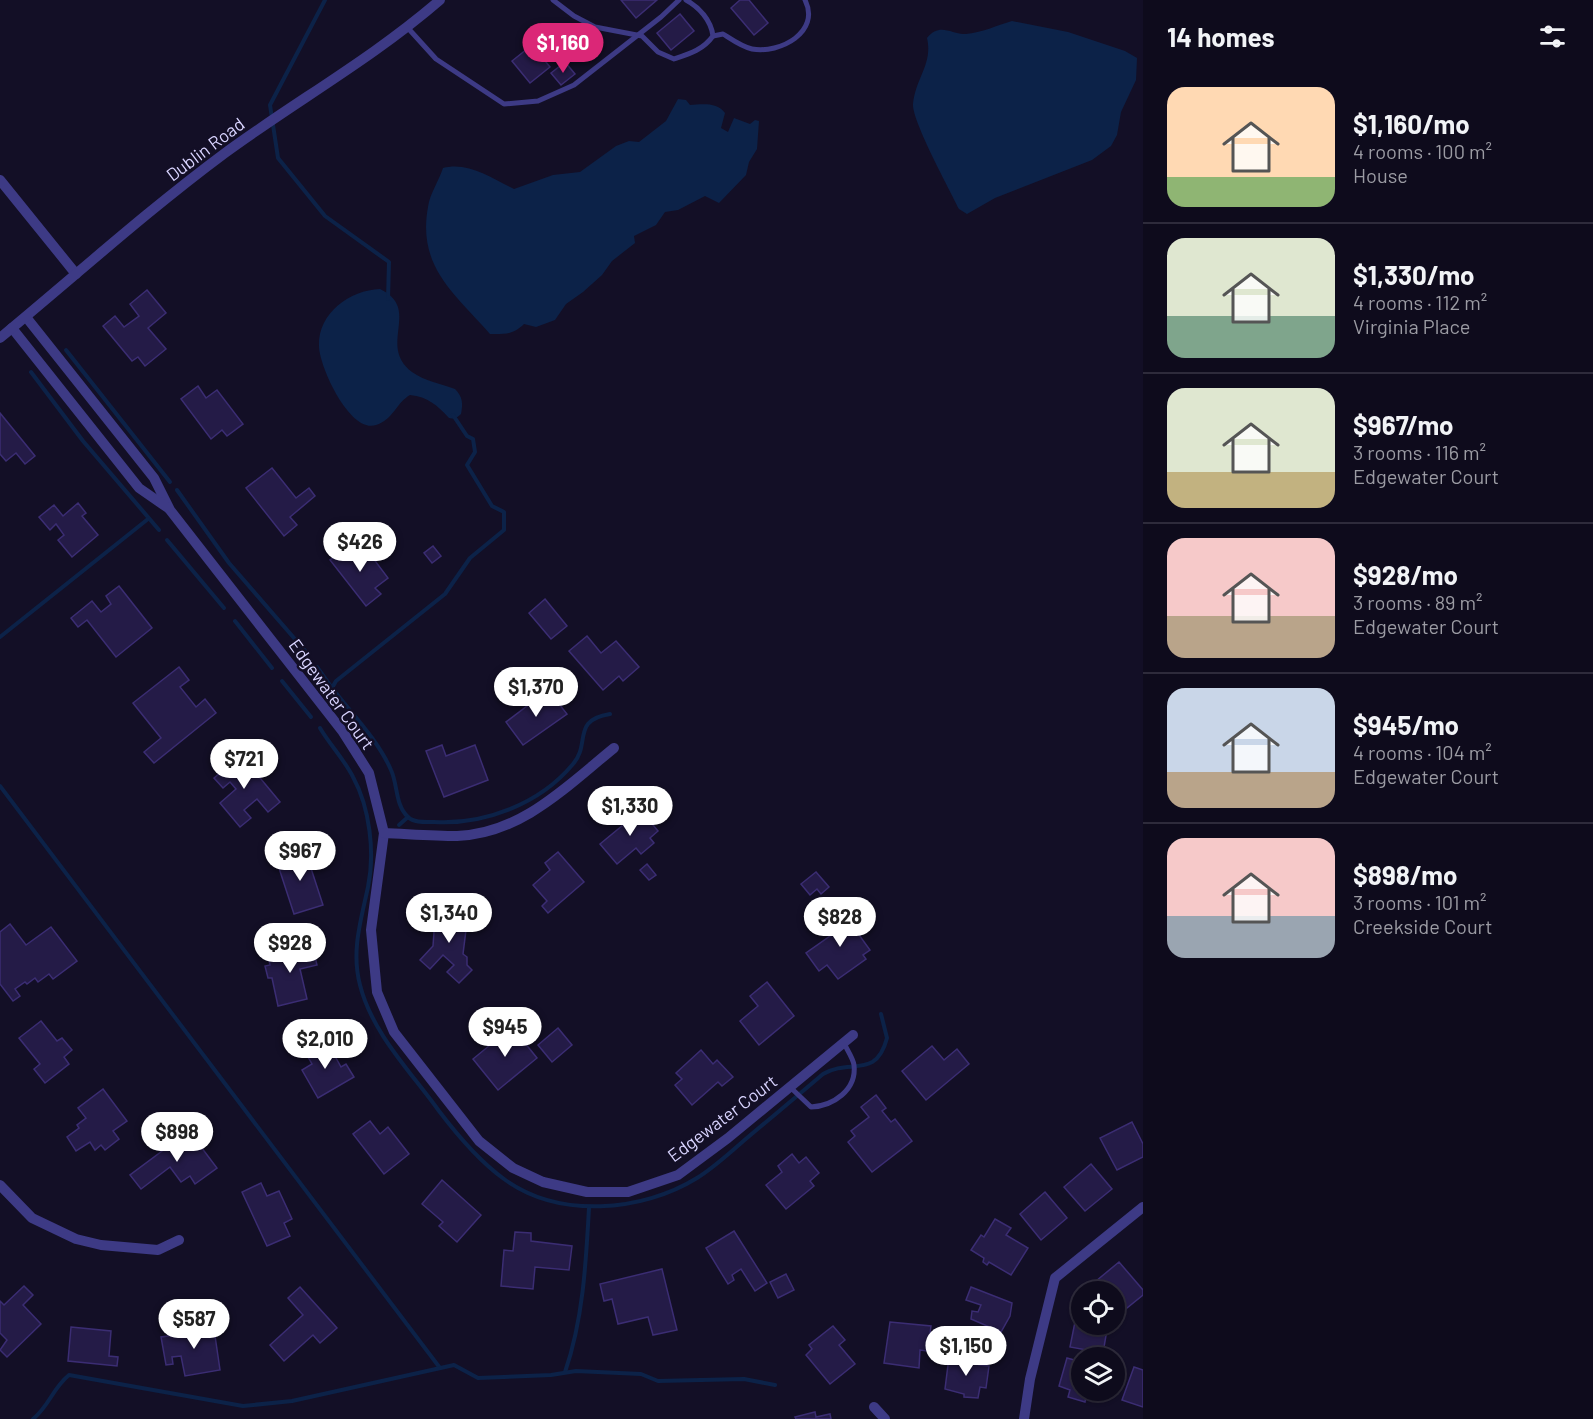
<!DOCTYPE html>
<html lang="en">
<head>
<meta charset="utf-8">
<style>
	:root { --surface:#0e0b1c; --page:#1c1929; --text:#f1f3f6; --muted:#9b9ba3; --line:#2e2b3b; --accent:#db2777 }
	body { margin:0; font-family:Barlow,sans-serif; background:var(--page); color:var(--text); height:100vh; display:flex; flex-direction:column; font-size:22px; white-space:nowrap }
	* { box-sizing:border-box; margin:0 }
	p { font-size:20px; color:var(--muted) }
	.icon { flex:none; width:33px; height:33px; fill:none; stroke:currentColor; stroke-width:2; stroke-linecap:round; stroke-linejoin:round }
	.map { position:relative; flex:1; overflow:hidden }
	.details { display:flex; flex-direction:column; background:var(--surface); width:450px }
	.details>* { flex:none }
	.buttons { position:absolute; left:1071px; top:1281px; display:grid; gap:12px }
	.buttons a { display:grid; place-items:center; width:54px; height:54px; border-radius:50%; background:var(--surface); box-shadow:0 2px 4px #0004,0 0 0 2px var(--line); font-size:30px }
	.price { position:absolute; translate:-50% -51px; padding:0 14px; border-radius:21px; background:#fff; color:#222; font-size:20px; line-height:39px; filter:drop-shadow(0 2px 3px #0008) }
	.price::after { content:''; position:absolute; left:50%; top:36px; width:18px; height:14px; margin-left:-9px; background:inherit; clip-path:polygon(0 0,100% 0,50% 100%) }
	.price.active { background:var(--accent); color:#fff }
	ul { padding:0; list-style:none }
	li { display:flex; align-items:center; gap:18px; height:150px; padding:0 24px }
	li+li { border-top:2px solid var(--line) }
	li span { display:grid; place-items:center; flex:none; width:168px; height:120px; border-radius:18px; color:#555 }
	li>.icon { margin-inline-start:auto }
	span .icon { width:72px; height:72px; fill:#fffc; stroke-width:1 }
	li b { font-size:26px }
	h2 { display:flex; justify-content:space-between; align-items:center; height:72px; padding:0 24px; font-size:26px }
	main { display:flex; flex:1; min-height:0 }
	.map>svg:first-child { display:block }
	.water { fill:#0c2248 }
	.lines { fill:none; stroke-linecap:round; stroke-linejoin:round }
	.stream { stroke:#0c2248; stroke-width:4 }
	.building { fill:#241b47; stroke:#3b2d73; stroke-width:1.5 }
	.lane { stroke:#3d3a85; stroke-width:5 }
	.street { stroke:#3d3a85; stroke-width:10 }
	.labels { text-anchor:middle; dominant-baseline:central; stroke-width:5; stroke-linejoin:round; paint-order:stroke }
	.street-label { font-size:18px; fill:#d9d4ff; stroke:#130f26 }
</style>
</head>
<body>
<main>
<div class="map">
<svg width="1143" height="1419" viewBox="0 0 1143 1419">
	<rect width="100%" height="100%" fill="#130f26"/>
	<g class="water">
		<path d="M1012,21L1068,32L1125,51L1137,58L1136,80L1121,112L1117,135L1111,146L1092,160L995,198L967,214L959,209C950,190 912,121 913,104C916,77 933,64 927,38C940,22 950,34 966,34C981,33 998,25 1012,21Z"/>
		<path d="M678,99L686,100L690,105C702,104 718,102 725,113L721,128L728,132L734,118L750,124L755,120L759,121L757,149L749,162L746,175L719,203L705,196L678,210L665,212L656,225L634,236L635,243L612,261L602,275L583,292L566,304L555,320L536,327L524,324C513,335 504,334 490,334C455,294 417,267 428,207C430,193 439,181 443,168C468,161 493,179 514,189L553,175L580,172L616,146L629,141L639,142L666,121Z"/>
		<path d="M380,289C422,309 377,345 412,372C424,381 442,384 455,389C463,397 463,404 461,414L455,419L449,418C437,405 428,397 410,395C396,403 393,420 376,425C350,434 319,366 319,346C318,313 350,290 380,289Z"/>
	</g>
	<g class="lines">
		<g class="stream">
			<polyline points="325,0 270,105 278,158 325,216 389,262 388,299"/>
			<polyline points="66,350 170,482"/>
			<polyline points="31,372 83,441 159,530"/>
			<path d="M453,415L467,436L473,439L475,452L467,465L492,506L504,512V530L470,558L445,594L336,681L332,688C352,714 378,740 391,770C398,785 395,805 408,817C414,823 425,822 434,822C484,825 540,804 573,764C591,744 571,720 610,714"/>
			<polyline points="177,490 229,563 307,653"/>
			<polyline points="167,540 224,608"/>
			<polyline points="235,621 272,668"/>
			<polyline points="0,637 148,519"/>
			<polyline points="317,667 332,688"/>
			<polyline points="282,681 311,717"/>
			<path d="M320,728C330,745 344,759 353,777C370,808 375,853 368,887C361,920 351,951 360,985C372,1033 411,1072 439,1111C458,1136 479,1161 504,1179C559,1219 642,1212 697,1178C713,1168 726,1156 740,1144C767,1121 795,1098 823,1074C850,1058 876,1080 887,1038L881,1014"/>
			<polyline points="0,786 440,1368"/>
			<polyline points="399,825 408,817"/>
			<path d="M565,1372C583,1320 586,1263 589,1208"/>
			<path d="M33,1419C50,1405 52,1389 69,1375L243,1406L292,1401L454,1365L478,1378L551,1375L576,1371L641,1374L658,1381L744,1379L775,1385"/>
		</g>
	</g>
	<g class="building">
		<polygon points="621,0 657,0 636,18"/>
		<polygon points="740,0 749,0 768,23 754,35 731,8"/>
		<polygon points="680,14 694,31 671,50 657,33"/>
		<polygon points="532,45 550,67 530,83 512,61"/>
		<polygon points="565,62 575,74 561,85 551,73"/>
		<polygon points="147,290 166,313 148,328 166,349 145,366 138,357 132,361 103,326 115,316 124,327 139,316 130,304"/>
		<polygon points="198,386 206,398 217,390 243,424 227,436 222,430 211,439 181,399"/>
		<polygon points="0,413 35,456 25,464 16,453 6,461 0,454"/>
		<polygon points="272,468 296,498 309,488 315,496 290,517 297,525 284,536 246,488"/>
		<polygon points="78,503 86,513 82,516 98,535 72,557 58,540 64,535 56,524 50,530 39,517 54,505 63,516"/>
		<polygon points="349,546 355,553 364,546 388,578 375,588 381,594 366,606 330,560"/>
		<polygon points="433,546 441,556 432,563 424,553"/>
		<polygon points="119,586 152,628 116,657 87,620 78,627 71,618 92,601 101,612 111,604 106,596"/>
		<polygon points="545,599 567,626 551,639 529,613"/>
		<polygon points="587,636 601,653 616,641 639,667 623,681 619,676 603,690 569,651"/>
		<polygon points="179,667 189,680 180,687 196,707 205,699 216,713 154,763 144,752 161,738 133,703"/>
		<polygon points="548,690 567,714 523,745 506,722"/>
		<polygon points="442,745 446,756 475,745 488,780 444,797 426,751"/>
		<polygon points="241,755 280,802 268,812 257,799 244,810 251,818 240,827 220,803 236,789 230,782 223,788 214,778"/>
		<polygon points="638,807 658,831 650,838 654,843 641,854 636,848 617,864 600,844 629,820 627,816"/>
		<polygon points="305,850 323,905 294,914 276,859"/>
		<polygon points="558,852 584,882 548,913 542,906 547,901 533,885 550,870 545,863"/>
		<polygon points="647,864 656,875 649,880 640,870"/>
		<polygon points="816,872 829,887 821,894 817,889 810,895 801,884"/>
		<polygon points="841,910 870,950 863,955 866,959 838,979 827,965 819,971 806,953 837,931 828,919"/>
		<polygon points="442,911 457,912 467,922 463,954 467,957 467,965 472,970 459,983 447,972 454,965 443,955 430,969 420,960 433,946 435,918"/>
		<polygon points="10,924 26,945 51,927 77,961 53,979 49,974 38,982 35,978 27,984 25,982 15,989 20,996 13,1001 0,984 0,932"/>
		<polygon points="312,945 317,965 300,969 307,999 278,1006 272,978 268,978 265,966 270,965 268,955"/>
		<polygon points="767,982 794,1016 759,1045 740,1021 758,1006 750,996"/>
		<polygon points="41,1021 57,1041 62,1038 72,1050 64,1057 69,1064 45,1083 34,1069 40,1064 19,1038"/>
		<polygon points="512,1027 537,1058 498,1090 473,1059"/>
		<polygon points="558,1028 572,1045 552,1062 538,1045"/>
		<polygon points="325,1038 341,1067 346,1064 354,1077 318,1098 302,1070 312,1064 308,1057 314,1054 310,1047"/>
		<polygon points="932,1046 944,1060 957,1049 969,1064 926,1100 902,1071"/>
		<polygon points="701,1050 713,1064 717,1060 733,1077 722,1086 718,1082 692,1105 675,1085 682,1079 676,1073"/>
		<polygon points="103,1089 127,1121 113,1131 119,1139 105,1150 101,1145 95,1150 90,1142 76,1151 67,1137 79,1128 77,1125 86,1118 78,1108"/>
		<polygon points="876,1095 886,1108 882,1111 891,1122 895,1119 912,1141 872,1172 848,1142 855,1136 851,1131 869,1117 861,1107"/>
		<polygon points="370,1121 380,1134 388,1127 409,1154 384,1174 353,1134"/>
		<polygon points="1132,1122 1143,1144 1143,1157 1117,1170 1100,1138"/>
		<polygon points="189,1131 217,1168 195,1184 190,1176 181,1182 170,1167 141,1189 130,1175"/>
		<polygon points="792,1154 799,1163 806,1157 819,1173 810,1181 814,1186 786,1209 766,1185 782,1172 778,1166"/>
		<polygon points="1091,1164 1112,1189 1085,1211 1064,1187"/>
		<polygon points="442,1180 481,1215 457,1242 439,1226 443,1222 422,1204"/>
		<polygon points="261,1183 267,1196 279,1191 292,1219 284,1223 290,1236 267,1246 242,1192"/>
		<polygon points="1045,1192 1067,1218 1041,1240 1020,1214"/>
		<polygon points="995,1219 1011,1228 1006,1235 1028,1248 1011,1275 989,1262 987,1265 983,1262 984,1258 971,1250 981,1235 984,1237"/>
		<polygon points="734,1231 767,1283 755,1291 741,1269 732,1275 734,1280 728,1284 706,1248"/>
		<polygon points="515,1232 531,1233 531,1241 572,1246 569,1270 535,1267 533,1289 501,1286 504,1250 513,1251"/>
		<polygon points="1119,1262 1143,1290 1143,1295 1122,1312 1114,1303 1114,1292 1105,1292 1096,1281"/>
		<polygon points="662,1269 677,1330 653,1335 648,1317 618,1324 612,1299 604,1301 600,1284"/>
		<polygon points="786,1274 794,1290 778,1298 770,1282"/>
		<polygon points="24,1286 33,1295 23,1305 41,1324 7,1357 0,1350 7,1340 0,1333 0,1301 4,1305"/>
		<polygon points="300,1287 337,1328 320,1343 313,1335 284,1361 270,1345 303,1315 288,1298"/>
		<polygon points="971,1287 1012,1303 1010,1316 1001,1332 971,1319 972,1311 978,1312 981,1305 966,1300"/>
		<polygon points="1076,1317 1082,1319 1082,1324 1108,1324 1103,1353 1070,1347"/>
		<polygon points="213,1322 220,1370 185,1376 181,1356 172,1357 173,1364 166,1365 161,1337 198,1332 197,1324"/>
		<polygon points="890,1322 931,1326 930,1333 936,1334 934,1352 920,1350 919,1368 884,1363"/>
		<polygon points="833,1326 845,1340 839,1345 855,1364 830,1384 806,1355 812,1349 809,1345"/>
		<polygon points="71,1327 111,1331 109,1356 118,1357 117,1366 68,1361"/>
		<polygon points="949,1357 979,1362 979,1365 989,1366 986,1388 980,1387 978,1398 964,1397 964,1394 945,1389"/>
		<polygon points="1067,1358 1082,1362 1082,1390 1087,1390 1085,1402 1068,1397 1070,1390 1059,1386"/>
		<polygon points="1134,1367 1143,1370 1143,1407 1122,1400"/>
		<polygon points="815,1412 816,1417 830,1414 831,1419 796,1419 795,1417"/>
	</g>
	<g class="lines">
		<g class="lane">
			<path d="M553,0L574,16L595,27L642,36L658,52L674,59C689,54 703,50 713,36C711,20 699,7 686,0"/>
			<polyline points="407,27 436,59 504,104 538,101 574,85 661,17 679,0"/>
			<path d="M713,36L723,34C731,39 742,47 752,49C780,54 821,32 805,0"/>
			<path d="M790,1087L811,1107C833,1106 857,1090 854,1065C853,1058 847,1050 844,1043"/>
		</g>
		<g class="street">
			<polyline points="0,180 76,274"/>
			<polyline points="26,317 154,478 170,510 343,732 369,773 384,833 371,930 377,992 394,1032 479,1141 513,1168 543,1182 587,1192 628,1192 678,1175 728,1138 853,1035"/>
			<polyline points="12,328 139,488 168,508"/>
			<path d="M0,338C75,276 147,211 225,153C296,101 373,58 440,0"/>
			<path d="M384,833C408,834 433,836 457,836C521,834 567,786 614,748"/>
			<polyline points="0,1185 32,1218 76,1239 101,1245 158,1250 179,1240"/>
			<polyline points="874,1407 885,1419"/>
			<polyline points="1024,1419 1030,1379 1055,1278 1143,1207"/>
		</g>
	</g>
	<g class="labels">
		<g class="street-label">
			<text transform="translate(205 149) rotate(-37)">Dublin Road</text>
			<text transform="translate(332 694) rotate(54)">Edgewater Court</text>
			<text transform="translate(722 1118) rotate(-37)">Edgewater Court</text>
		</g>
	</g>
</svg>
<div class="buttons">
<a><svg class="icon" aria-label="locate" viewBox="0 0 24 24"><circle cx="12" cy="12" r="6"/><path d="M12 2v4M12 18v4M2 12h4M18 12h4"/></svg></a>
<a><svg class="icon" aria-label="layers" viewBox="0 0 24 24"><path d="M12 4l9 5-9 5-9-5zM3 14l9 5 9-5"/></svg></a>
</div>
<b class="price active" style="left:563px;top:74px">$1,160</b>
<b class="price" style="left:360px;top:573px">$426</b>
<b class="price" style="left:536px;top:718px">$1,370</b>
<b class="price" style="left:244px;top:790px">$721</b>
<b class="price" style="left:630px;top:837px">$1,330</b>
<b class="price" style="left:300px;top:882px">$967</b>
<b class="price" style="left:449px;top:944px">$1,340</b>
<b class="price" style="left:840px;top:948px">$828</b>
<b class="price" style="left:290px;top:974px">$928</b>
<b class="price" style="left:505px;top:1058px">$945</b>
<b class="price" style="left:325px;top:1070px">$2,010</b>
<b class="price" style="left:177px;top:1163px">$898</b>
<b class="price" style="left:194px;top:1350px">$587</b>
<b class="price" style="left:966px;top:1377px">$1,150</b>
</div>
<section class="details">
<h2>14 homes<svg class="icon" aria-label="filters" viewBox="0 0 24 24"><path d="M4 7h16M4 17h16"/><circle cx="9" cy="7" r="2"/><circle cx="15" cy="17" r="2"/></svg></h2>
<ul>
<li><span style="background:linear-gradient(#ffd9b3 75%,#8fb573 0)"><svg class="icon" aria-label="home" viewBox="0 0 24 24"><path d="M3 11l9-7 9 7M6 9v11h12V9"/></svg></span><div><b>$1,160/mo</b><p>4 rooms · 100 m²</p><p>House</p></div></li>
<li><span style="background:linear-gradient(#dfe7d0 65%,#7fa58c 0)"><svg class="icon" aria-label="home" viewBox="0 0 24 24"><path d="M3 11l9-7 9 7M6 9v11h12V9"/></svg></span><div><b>$1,330/mo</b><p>4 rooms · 112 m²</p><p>Virginia Place</p></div></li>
<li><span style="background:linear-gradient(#dfe7d0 70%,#c2b280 0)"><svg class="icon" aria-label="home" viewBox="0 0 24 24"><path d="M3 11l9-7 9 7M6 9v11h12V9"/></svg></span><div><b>$967/mo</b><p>3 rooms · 116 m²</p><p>Edgewater Court</p></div></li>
<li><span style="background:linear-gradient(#f6c9c9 65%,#b9a48a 0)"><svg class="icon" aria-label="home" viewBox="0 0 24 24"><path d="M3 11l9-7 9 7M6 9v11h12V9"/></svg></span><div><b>$928/mo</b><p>3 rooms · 89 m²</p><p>Edgewater Court</p></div></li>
<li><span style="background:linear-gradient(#c9d6e8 70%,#b9a48a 0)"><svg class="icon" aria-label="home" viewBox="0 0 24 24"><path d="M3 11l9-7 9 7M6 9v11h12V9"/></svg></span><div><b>$945/mo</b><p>4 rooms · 104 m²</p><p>Edgewater Court</p></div></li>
<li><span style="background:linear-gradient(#f6c9c9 65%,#9aa5b1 0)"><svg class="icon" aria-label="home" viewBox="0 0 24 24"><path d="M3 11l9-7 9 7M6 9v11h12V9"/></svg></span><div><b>$898/mo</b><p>3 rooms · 101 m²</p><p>Creekside Court</p></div></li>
</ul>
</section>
</main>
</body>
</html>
